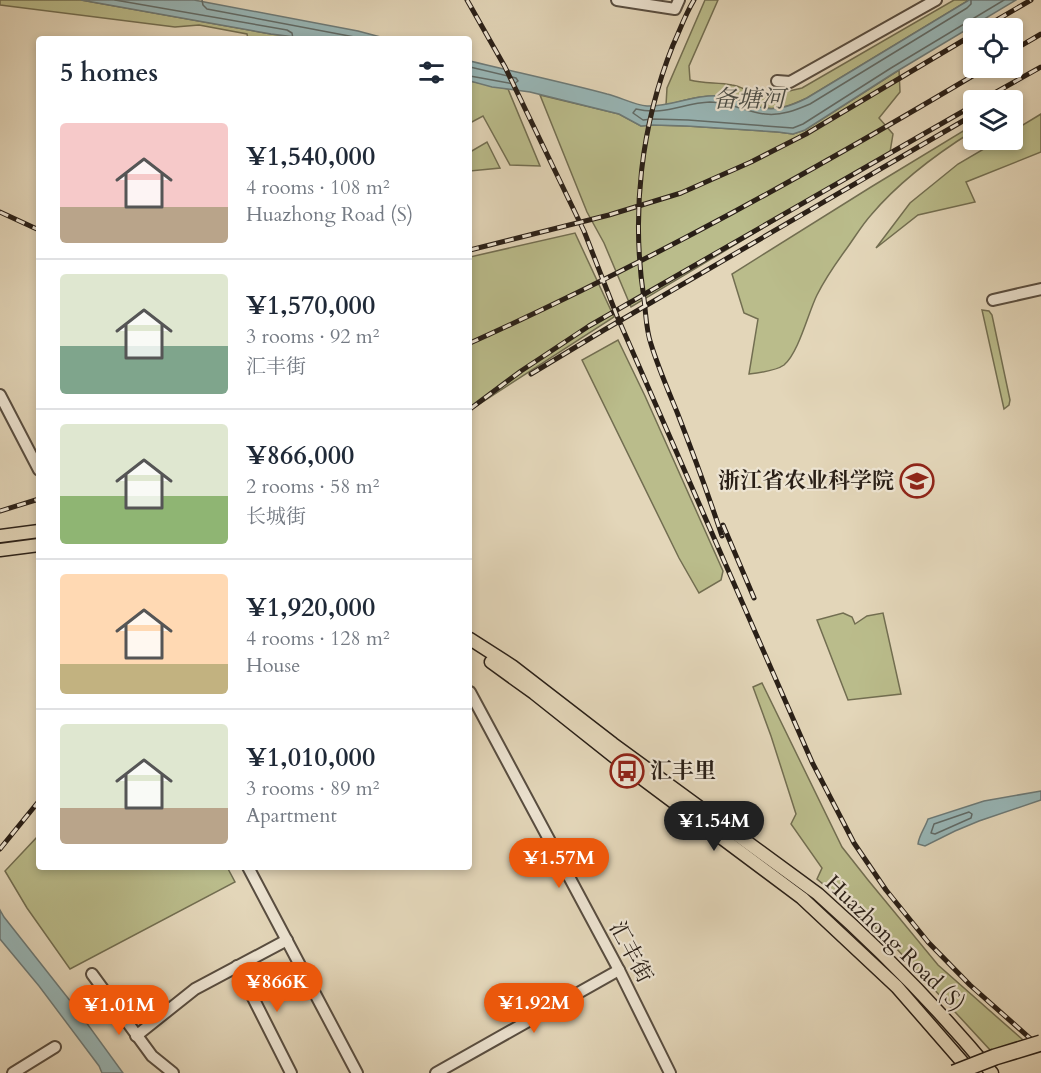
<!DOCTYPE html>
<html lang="en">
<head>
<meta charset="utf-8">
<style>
	:root { --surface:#fff; --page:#f2f2f3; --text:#1f2937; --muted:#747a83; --line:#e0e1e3; --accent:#ea580c }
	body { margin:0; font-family:Cardo,"Noto Serif SC",serif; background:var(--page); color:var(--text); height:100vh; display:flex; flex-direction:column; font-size:22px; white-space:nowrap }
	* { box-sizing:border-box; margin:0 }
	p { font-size:20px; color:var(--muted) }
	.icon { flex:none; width:33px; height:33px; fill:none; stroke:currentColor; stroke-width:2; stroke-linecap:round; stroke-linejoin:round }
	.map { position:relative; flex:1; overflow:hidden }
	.panel { position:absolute; left:36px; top:36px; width:436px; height:834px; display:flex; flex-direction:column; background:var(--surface); border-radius:6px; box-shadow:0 3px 9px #0003 }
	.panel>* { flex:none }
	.buttons { position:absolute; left:963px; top:18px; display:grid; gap:12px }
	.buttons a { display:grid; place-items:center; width:60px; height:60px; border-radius:6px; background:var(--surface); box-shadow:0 3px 9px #0003; font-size:30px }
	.price { position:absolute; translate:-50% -51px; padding:0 14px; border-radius:21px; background:var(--accent); color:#fff; font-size:20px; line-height:39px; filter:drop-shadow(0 2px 3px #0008) }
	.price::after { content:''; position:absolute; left:50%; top:36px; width:18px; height:14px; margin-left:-9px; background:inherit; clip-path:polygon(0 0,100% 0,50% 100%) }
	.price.on { background:#222; color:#fff }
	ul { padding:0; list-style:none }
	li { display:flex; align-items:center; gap:18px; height:150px; padding:0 24px }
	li+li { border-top:2px solid var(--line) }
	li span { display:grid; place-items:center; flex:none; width:168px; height:120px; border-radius:6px; color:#555 }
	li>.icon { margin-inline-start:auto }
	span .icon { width:72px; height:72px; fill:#fffc; stroke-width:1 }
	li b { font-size:26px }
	h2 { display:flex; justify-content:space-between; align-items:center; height:72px; padding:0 24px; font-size:26px }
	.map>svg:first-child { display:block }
	.green { fill:#babc8b; stroke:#726e51; stroke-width:1.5 }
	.water { fill:#98b7b8; stroke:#6c7a78; stroke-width:1.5 }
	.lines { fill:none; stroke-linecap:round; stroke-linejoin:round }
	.shore { stroke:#606b68; stroke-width:1.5 }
	.minor-casing { stroke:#584d40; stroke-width:14 }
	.major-casing { stroke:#291f17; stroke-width:15 }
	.minor { stroke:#ede4d2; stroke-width:10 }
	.major { stroke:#e3d6b9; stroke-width:12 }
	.rail-casing { stroke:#291f17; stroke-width:5 }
	.rail { stroke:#ede4d2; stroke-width:3; stroke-dasharray:9; stroke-linecap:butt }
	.highway-bridge-casing { stroke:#291f17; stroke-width:18; stroke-linecap:butt }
	.highway-bridge { stroke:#e3d6b9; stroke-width:15 }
	.labels { text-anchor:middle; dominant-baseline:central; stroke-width:4.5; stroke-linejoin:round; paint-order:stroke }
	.poi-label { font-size:22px; font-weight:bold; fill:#291f17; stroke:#ede4d2; text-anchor:end }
	.street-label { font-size:22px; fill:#291f17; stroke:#ede4d2 }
	.water-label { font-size:24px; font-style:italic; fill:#4a4d47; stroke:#ede4d2 }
</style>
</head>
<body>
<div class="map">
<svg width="1041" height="1073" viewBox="0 0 1041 1073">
	<rect width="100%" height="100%" fill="#e3d6b9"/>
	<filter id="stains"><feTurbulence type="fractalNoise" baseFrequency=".00333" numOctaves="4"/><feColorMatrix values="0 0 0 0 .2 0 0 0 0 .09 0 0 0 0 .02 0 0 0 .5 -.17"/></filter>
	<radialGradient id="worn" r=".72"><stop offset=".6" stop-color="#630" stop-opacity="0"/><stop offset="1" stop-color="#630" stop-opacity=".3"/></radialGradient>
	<g class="green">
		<polygon points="0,0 81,0 271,34 311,39 248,39 247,34 199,25 175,27 0,5"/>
		<path d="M705,0H718L689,66L690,80C704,84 718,82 732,85C740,86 747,91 755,93C770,96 786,92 802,88L954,0H969L807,98C794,104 781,110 766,108C750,107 734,97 717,96C700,95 683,101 666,105L667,88Z"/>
		<polygon points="899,70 900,92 879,118 893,134 890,152 631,307 604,243 587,212 540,95 619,114 641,126 653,125 687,126 778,132 793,134 805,130"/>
		<polygon points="470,81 508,89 540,166 510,165 483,116 470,123"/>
		<polygon points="1041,114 1041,152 966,182 975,202 918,215 876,248 910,203 958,164 999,140 1012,140 1013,131"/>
		<path d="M973,125V131C938,153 898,183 871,215C862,225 855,237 847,248C836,263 825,279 817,295C808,313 799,352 784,365C777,370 758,373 749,374L758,319L744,313L732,274L871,187Z"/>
		<polygon points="487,142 500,168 470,171 470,152"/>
		<polygon points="575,233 614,317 470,410 470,257"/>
		<polygon points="982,310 989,311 992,315 1010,400 1009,405 1004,409"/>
		<polygon points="618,340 645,396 723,571 721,580 699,593 679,558 582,360"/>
		<polygon points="843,613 852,617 855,624 867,616 883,613 901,694 848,700 817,620"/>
		<polygon points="762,683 842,847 868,880 938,965 1023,1040 992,1052 883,934 817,879 822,868 791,824 796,814 771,736 753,687"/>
		<polygon points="39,835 39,867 227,867 235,882 70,969 27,908 5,871"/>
	</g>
	<g class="water">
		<polygon points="81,0 194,0 358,31 388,39 311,39 271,34"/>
		<path d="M969,0H1016L894,73L805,130L793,134L778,132L687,126L653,125L641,126L619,114L530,92L492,87L470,81V61C515,72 562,82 607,94C620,97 634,105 647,106C671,107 694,94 719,96C734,97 748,104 763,108C778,111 793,105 807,98Z"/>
		<path d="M1041,791V800L979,821L955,831L925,846L918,844C919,835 925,828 928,819L984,801Z"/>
		<polygon points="0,910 4,917 75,1007 123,1073 102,1073 99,1066 39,986 0,939"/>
	</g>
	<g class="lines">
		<g class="shore">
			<polyline points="115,0 287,30 292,33 293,39"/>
			<polyline points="202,0 203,5 207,9 365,39"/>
			<path d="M971,0V4L967,8L810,104C796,110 781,116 765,114C746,112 730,102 710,102C683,103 664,116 636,109L633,113L643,120L653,119L688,120L793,128L803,124L891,68L1004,0"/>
			<polyline points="470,67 516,78 518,81 514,84 470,76"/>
			<polygon points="969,812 972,814 971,818 935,834 931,833 934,824"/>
		</g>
		<g class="minor-casing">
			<g id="minor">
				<polyline points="617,0 675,9 679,0"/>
				<polyline points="777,81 790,82 936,0"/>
				<polyline points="993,300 1041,289"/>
				<polyline points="0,395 39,470"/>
				<polyline points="470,692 619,970 670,1073"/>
				<polyline points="248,867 357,1073"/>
				<polyline points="237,966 291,1073"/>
				<polyline points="92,974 152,1056 173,1073"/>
				<polyline points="136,1036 195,989 287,940"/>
				<polyline points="13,1073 55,1047"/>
				<polyline points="436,1073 619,970"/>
			</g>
		</g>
		<g class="major-casing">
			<g id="major">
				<polyline points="0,536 39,531"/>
				<polyline points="0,550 39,545"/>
				<path d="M470,639L512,666L613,744L818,894C880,949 939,1009 992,1073"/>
				<polyline points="491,662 534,693 636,774 802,898 897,987 971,1072"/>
			</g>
		</g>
		<use href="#minor" class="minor"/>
		<use href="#major" class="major"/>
		<g class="rail-casing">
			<g id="rail">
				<polyline points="467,0 505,67 584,231 617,316 812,762 854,843 886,890 928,942 970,985 1041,1048"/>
				<path d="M694,0C685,15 680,30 673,45C641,125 631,214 644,299C646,314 646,330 651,344C658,367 668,390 677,412C693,453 708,494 722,536"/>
				<polyline points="983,28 1031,0"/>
				<polyline points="1012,51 1041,34"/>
				<polyline points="982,100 1041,67"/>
				<polyline points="0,212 39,230"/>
				<polyline points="470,250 609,215 681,193 751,162 806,134 974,34"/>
				<path d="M470,343C648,263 818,168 986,68"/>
				<polyline points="531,374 604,330 968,118"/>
				<polyline points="470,409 521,371 589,326 974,105"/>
				<polyline points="0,511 39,499"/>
				<polyline points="723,525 754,598"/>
				<polyline points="0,849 39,801"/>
			</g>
		</g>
		<use href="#rail" class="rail"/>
		<g class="highway-bridge-casing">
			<polyline id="highway-bridge" points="954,1073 995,1057 1041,1043"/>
		</g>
		<use href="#highway-bridge" class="highway-bridge"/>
	</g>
	<defs>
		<g id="university-ring" transform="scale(1.725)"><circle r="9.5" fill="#ede4d2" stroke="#8f2418" stroke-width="1.5"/><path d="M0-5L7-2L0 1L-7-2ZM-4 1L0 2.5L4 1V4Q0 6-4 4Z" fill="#8f2418"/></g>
		<g id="bus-ring" transform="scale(1.725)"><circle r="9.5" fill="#ede4d2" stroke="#8f2418" stroke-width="1.5"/><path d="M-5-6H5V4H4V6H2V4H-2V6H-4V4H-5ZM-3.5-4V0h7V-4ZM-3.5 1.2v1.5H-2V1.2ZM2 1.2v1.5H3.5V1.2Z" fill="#8f2418"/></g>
	</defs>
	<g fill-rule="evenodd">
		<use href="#university-ring" x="917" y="481"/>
		<use href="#bus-ring" x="627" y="771"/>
	</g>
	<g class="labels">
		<g class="poi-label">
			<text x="894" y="481">浙江省农业科学院</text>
			<text x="650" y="771" text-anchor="start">汇丰里</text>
		</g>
		<g class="street-label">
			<text transform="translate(895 943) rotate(44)">Huazhong Road (S)</text>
			<text transform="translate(631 952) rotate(62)">汇丰街</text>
		</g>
		<g class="water-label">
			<text x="749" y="99">备塘河</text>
		</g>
	</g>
	<rect width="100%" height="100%" filter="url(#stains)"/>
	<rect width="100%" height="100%" fill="url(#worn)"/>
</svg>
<div class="buttons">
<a><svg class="icon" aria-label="locate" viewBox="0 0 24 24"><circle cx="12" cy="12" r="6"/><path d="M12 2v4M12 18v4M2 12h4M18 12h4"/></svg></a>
<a><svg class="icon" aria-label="layers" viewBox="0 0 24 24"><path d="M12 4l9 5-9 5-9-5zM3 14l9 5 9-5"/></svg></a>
</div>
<b class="price on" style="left:714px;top:852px">¥1.54M</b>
<b class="price" style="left:559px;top:889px">¥1.57M</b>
<b class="price" style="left:277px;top:1013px">¥866K</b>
<b class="price" style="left:534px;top:1034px">¥1.92M</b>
<b class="price" style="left:119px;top:1036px">¥1.01M</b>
<section class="panel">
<h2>5 homes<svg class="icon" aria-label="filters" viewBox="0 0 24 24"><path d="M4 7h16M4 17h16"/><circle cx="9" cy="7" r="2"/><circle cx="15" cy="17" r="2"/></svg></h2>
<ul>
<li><span style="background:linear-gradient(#f6c9c9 70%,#b9a48a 0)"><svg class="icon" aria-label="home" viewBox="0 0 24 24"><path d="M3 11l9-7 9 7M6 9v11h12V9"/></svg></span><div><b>¥1,540,000</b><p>4 rooms · 108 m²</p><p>Huazhong Road (S)</p></div></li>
<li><span style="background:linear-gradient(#dfe7d0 60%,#7fa58c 0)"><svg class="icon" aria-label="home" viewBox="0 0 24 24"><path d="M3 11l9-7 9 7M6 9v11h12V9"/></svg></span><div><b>¥1,570,000</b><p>3 rooms · 92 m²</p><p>汇丰街</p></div></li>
<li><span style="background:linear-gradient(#dfe7d0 60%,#8fb573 0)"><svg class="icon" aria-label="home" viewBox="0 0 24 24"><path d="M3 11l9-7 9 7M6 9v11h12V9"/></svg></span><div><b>¥866,000</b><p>2 rooms · 58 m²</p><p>长城街</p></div></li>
<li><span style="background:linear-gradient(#ffd9b3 75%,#c2b280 0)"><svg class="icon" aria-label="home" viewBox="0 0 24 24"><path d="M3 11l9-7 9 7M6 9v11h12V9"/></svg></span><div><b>¥1,920,000</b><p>4 rooms · 128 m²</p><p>House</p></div></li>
<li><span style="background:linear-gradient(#dfe7d0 70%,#b9a48a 0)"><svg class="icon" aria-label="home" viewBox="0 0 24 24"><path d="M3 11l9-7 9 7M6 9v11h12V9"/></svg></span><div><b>¥1,010,000</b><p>3 rooms · 89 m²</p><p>Apartment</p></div></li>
</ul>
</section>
</div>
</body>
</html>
